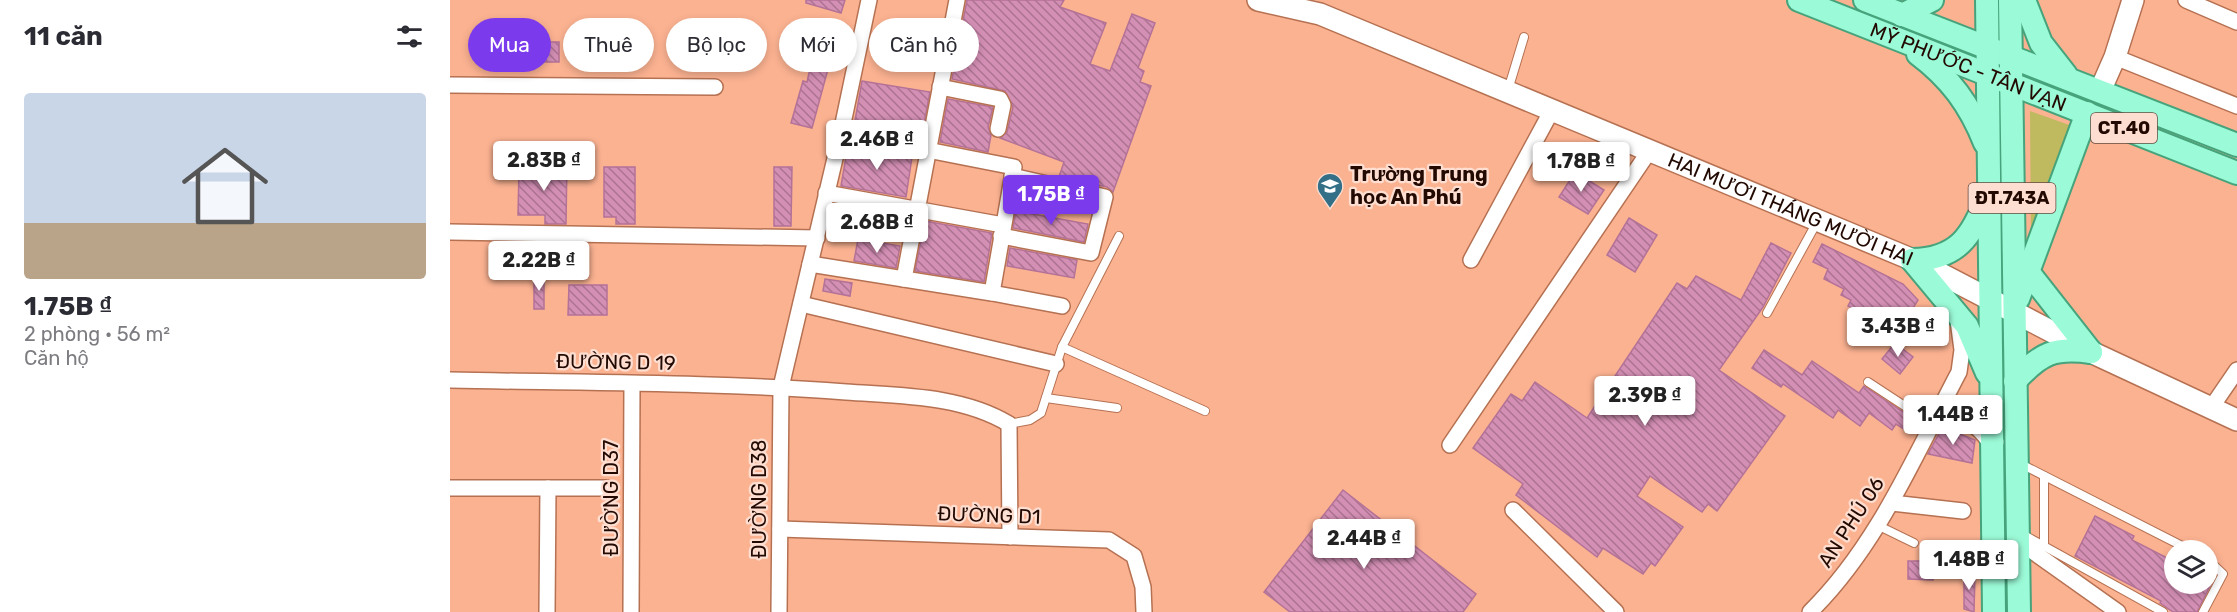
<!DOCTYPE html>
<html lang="vi">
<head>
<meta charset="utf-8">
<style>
	:root { --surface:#fff; --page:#f7f7f7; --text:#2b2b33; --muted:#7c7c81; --line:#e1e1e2; --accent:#7c3aed }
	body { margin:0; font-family:Rubik,sans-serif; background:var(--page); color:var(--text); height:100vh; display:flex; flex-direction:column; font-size:22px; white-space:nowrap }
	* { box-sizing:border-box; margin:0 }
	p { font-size:20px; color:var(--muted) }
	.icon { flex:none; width:33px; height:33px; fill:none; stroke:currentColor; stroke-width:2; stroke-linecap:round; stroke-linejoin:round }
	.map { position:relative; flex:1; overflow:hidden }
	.side { display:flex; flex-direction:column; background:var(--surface); width:450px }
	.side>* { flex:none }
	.banner { position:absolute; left:18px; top:18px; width:570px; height:54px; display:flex; gap:12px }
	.tools { position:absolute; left:1714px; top:540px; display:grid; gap:12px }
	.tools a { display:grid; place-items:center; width:54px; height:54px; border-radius:50%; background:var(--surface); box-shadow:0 3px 9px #0003; font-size:30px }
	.price { position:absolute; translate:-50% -51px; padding:0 14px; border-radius:6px; background:#fff; color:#222; font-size:20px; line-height:39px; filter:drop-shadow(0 2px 3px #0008) }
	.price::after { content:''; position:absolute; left:50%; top:36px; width:18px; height:14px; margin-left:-9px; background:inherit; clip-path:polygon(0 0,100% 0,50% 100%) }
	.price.current { background:var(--accent); color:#fff }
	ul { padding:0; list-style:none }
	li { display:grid; align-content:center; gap:12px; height:318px; padding:0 24px }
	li+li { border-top:2px solid var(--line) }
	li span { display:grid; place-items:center; height:186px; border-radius:6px; color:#555 }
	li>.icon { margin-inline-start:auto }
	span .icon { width:108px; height:108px; fill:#fffc; stroke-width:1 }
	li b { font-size:26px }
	h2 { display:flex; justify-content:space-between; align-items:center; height:72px; padding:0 24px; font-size:26px }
	.chip { padding:0 21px; border-radius:27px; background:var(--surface); box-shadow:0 3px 9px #0003; font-size:21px; line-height:54px }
	.chip.current { background:var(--accent); color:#fff }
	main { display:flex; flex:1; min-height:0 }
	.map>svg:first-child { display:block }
	.green { fill:#bfb95f }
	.building { fill:url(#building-back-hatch); stroke:#b47297; stroke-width:1.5 }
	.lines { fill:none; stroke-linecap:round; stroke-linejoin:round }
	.service-casing { stroke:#b57152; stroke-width:10 }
	.minor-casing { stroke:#b57152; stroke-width:18 }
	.secondary-casing { stroke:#b57152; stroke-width:24 }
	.primary-casing { stroke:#46a37b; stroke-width:26 }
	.service { stroke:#fff; stroke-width:8 }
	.minor { stroke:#fff; stroke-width:15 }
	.secondary { stroke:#fff; stroke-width:21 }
	.primary { stroke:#9bfad7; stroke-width:22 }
	.labels { text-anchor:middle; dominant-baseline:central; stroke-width:4.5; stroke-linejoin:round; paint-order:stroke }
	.shield { fill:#fdded1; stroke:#64493f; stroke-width:1.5 }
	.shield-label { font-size:18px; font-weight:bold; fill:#220901 }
	.street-label { font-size:20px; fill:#220901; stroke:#fdded1 }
	.poi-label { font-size:20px; font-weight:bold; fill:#220901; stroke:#fdded1; text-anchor:start }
</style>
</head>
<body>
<main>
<section class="side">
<h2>11 căn<svg class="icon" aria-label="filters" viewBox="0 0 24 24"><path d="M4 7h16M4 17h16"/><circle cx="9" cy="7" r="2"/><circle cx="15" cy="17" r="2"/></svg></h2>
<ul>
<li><span style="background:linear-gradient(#c9d6e8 70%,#b9a48a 0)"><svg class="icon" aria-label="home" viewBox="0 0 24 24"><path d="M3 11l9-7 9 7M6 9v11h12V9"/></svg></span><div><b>1.75B ₫</b><p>2 phòng · 56 m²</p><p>Căn hộ</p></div></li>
</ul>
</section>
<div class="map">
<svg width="1787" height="612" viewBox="0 0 1787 612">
	<defs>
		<pattern id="building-back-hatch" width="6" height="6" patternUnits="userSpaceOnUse" patternTransform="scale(1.5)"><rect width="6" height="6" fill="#d48fb5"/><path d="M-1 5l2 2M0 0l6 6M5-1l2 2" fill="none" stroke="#ac7391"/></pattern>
	</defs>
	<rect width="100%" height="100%" fill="#fbb291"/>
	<polygon class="green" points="1580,111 1625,127 1581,238"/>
	<g class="building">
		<polygon points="356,0 395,0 391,13 356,3"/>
		<polygon points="517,0 614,0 610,7 656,23 640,64 660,71 682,14 705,23 688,68 694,71 690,82 701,86 663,192 657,187 609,177 614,162 550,138 557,132 563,107 555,91 502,79"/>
		<polygon points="369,28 389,33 381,70 378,69 362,128 341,123 353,81 357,82"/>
		<rect x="71" y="42" width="38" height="20"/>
		<polygon points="412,81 480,92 471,139 404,126"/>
		<polygon points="498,99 543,107 538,127 541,135 538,152 490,142"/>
		<polygon points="398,145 462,157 456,197 391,186"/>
		<polygon points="96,161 117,161 116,224 95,224 95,215 68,215 69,169 96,170"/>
		<polygon points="154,167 185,167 185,224 166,224 166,217 154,217"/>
		<polygon points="324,167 342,167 341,226 324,226"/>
		<polygon points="1125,172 1154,190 1138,214 1109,197"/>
		<polygon points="566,211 638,224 634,242 563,228"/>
		<polygon points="1179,218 1207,235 1185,272 1157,255"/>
		<polygon points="475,221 542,233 534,282 465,271"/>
		<polygon points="408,239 450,246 446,268 404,261"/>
		<polygon points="1321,243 1341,253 1313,307 1269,370 1335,416 1267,511 1258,504 1252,512 1200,476 1187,496 1233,527 1205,566 1201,563 1193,574 1153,548 1147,557 1066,495 1073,484 1023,448 1061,394 1072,401 1085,382 1137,418 1227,283 1237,289 1246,276 1291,300"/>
		<polygon points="1372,244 1453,284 1468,300 1450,329 1425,314 1423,319 1398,306 1401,300 1391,295 1394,289 1374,279 1378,269 1363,262"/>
		<polygon points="560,248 627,260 624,278 557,266"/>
		<rect x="84" y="275" width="10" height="34"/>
		<polygon points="375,279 402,283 400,296 373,291"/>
		<polygon points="119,285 157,285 157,315 118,315"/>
		<polygon points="1445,343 1463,357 1450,374 1432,359"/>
		<polygon points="1314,350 1352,375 1362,361 1409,393 1414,386 1465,420 1457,431 1446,424 1442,430 1419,413 1410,426 1388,410 1383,418 1333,384 1331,387 1302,368"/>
		<polygon points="1497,429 1525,440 1522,463 1478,454 1491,430"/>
		<polygon points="893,490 1026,594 1013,612 840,612 814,592"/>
		<polygon points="1645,516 1684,536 1682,540 1725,562 1725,584 1761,584 1747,612 1723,612 1710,603 1711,601 1625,556"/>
		<polygon points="1458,561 1483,561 1483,580 1458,579"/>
		<polygon points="1514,572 1525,572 1524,612 1514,609"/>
	</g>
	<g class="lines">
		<g class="service-casing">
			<g id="service">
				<polyline points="1058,90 1074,37"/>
				<polyline points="1317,313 1367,222"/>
				<polyline points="612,347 755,411"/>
				<polyline points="1418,382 1482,424"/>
				<polyline points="596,398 667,408"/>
				<polyline points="559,424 580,420 591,413 612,347 669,236"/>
				<polyline points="1571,464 1740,550"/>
				<polyline points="1594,476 1594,547"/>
				<polyline points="1427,525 1464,543"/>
				<polyline points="1572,534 1713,612"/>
				<polyline points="1753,612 1773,574 1758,560"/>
			</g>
		</g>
		<g class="minor-casing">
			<g id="minor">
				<polyline points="1736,0 1787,22"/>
				<polyline points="1665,57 1787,106"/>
				<polyline points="0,85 265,87"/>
				<polyline points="490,87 550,99 553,105 548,129"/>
				<polyline points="391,133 564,167 542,293 454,279"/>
				<polyline points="376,193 553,225"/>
				<polyline points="0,232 367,238"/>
				<polyline points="551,236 641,253 655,197 562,176"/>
				<polyline points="1021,260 1102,110"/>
				<polyline points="360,264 454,279 507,0"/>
				<polyline points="542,293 612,306"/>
				<polyline points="351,304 606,364"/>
				<path d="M0,380C132,383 264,382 396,392C450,396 511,395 559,424L560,537"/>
				<polyline points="1761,408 1787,370"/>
				<polyline points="1000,445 1200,150"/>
				<polyline points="0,488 157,488"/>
				<polyline points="1442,503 1513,511"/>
				<polyline points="1063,510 1166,612"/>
				<polyline points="330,529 659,540 684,556 693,587 694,612"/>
				<polyline points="1568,541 1668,612"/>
				<polyline points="97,612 98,488"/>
				<polyline points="181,612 182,384"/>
				<polyline points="329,612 331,387 391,133 419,0"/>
				<path d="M1360,612C1428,545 1465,455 1509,372L1512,350L1508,320"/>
			</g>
		</g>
		<g class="secondary-casing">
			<g id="secondary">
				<path id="s1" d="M808,0L870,14L1468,262L1641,352L1787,420"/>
				<polyline points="1650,91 1665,57 1683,0"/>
				<path d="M1484,418C1507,403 1531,424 1543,442"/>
			</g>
		</g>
		<g class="primary-casing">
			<g id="primary">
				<path id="s2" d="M1349,0L1787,173"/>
				<polyline points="1415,0 1787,145"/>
				<polyline points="1537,0 1544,612"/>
				<polyline points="1560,0 1569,612"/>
				<polyline points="1574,0 1591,43 1616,75"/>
				<polyline points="1452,15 1482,0"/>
				<path d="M1468,54C1500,78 1520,105 1535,143"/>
				<polyline points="1462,260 1517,326 1537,373"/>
				<path d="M1462,260C1507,259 1522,237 1537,197"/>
				<polyline points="1572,264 1641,352"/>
				<polyline points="1568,299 1637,113"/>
				<path d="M1565,381C1591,353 1604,347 1641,352"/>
			</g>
		</g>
		<use href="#service" class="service"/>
		<use href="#minor" class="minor"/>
		<use href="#secondary" class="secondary"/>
		<use href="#primary" class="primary"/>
	</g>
	<defs>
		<g id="school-pin" transform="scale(1.35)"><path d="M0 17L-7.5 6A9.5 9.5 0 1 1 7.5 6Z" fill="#337087" stroke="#fdded1"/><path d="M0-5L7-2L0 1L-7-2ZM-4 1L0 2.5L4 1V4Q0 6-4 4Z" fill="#fff"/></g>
	</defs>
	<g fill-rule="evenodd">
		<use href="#school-pin" x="880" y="186"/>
	</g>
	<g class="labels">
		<g class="shield">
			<rect x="1641" y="113" width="66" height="30" rx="4.5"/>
			<rect x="1518.5" y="183" width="87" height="30" rx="4.5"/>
		</g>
		<g class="shield-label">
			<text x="1674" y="128">CT.40</text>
			<text x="1562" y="198">ĐT.743A</text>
		</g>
		<g class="street-label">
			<text stroke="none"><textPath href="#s2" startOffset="182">MỸ PHƯỚC - TÂN VẠN</textPath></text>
			<text stroke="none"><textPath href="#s1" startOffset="573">HAI MƯƠI THÁNG MƯỜI HAI</textPath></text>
			<text transform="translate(166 362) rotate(1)">ĐƯỜNG D 19</text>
			<text transform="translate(161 498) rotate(-90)">ĐƯỜNG D37</text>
			<text transform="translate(309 499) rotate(-90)">ĐƯỜNG D38</text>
			<text transform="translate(539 515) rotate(2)">ĐƯỜNG D1</text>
			<text transform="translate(1401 522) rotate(-57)">AN PHÚ 06</text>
		</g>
		<g class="poi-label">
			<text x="900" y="174">Trường Trung<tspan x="900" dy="23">học An Phú</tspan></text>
		</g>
	</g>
</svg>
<div class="tools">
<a><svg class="icon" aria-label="layers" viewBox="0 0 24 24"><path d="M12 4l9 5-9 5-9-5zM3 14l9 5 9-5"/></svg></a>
</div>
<b class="price" style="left:427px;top:171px">2.46B ₫</b>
<b class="price" style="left:94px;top:192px">2.83B ₫</b>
<b class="price" style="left:1131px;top:193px">1.78B ₫</b>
<b class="price current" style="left:601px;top:226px">1.75B ₫</b>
<b class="price" style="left:427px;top:254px">2.68B ₫</b>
<b class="price" style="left:89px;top:292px">2.22B ₫</b>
<b class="price" style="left:1448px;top:358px">3.43B ₫</b>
<b class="price" style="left:1195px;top:427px">2.39B ₫</b>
<b class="price" style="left:1503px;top:446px">1.44B ₫</b>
<b class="price" style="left:914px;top:570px">2.44B ₫</b>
<b class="price" style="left:1519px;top:591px">1.48B ₫</b>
<div class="banner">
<a class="chip current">Mua</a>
<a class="chip">Thuê</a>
<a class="chip">Bộ lọc</a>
<a class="chip">Mới</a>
<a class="chip">Căn hộ</a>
</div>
</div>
</main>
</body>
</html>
